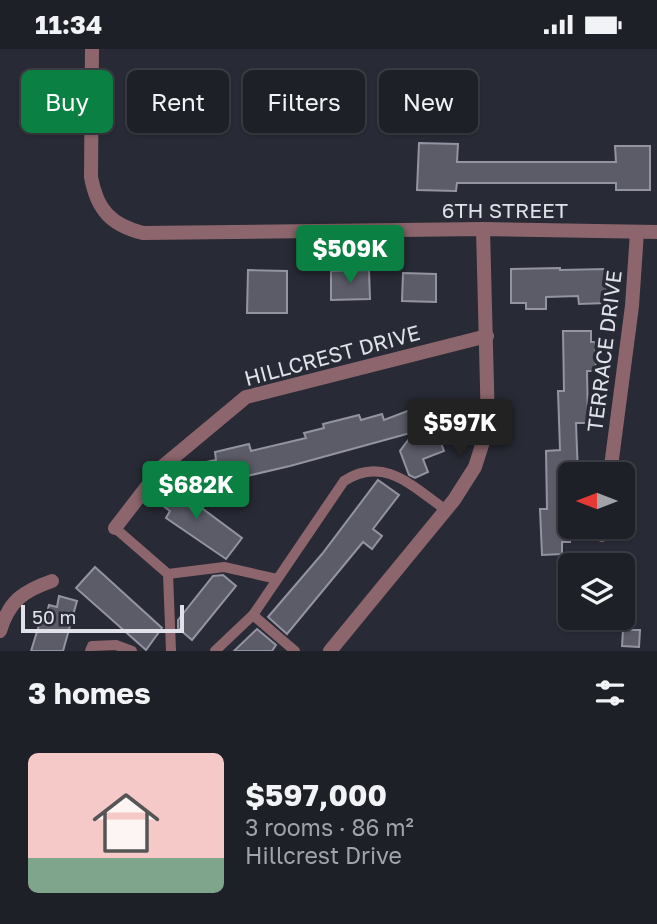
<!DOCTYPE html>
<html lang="en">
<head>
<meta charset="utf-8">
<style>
	:root { --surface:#1e2028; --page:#262830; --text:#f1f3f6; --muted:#a1a3a8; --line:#3c3e45; --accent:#0b8043 }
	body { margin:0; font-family:"Golos Text",sans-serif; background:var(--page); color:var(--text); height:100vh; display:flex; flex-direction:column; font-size:26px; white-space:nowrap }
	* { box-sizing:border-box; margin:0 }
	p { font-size:23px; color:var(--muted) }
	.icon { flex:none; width:38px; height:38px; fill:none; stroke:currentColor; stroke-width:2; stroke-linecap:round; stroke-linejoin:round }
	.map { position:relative; height:602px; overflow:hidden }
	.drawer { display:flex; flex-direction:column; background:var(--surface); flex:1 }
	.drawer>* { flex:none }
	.guide { position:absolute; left:21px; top:21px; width:616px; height:63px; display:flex; gap:14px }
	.needle { width:46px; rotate:270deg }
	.controls { position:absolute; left:558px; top:413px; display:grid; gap:14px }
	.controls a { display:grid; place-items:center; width:77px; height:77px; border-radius:10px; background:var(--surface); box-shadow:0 2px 5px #0004,0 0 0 2px var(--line); font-size:35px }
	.scale { position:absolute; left:21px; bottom:18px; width:163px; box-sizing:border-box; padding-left:7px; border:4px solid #e1e2e9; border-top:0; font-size:19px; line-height:24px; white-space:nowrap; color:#e1e2e9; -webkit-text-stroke:5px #282a35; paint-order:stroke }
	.price { position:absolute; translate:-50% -60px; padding:0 16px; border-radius:7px; background:var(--accent); color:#fff; font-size:23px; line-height:46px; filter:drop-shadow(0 2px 4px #0008) }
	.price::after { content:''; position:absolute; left:50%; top:42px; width:21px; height:16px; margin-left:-10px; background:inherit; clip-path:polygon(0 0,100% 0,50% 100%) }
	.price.current { background:#222; color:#fff }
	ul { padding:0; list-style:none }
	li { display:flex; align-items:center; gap:21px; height:175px; padding:0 28px }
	li span { display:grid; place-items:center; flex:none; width:196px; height:140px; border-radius:10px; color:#555 }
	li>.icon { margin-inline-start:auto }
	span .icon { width:84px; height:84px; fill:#fffc; stroke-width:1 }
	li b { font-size:30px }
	h2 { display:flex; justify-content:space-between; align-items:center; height:84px; padding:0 28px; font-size:30px }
	.tag { padding:0 24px; border-radius:10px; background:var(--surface); box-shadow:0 2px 5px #0004,0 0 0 2px var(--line); font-size:24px; line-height:63px }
	.tag.current { background:var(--accent); color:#fff }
	.status { display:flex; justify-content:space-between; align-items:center; height:49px; padding:0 35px; background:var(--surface); direction:ltr }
	.status svg { height:19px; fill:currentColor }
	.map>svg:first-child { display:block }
	.building { fill:#5c5c69; stroke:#9393a1; stroke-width:2 }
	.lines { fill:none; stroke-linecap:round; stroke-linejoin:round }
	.lane { stroke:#8c666c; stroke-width:10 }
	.street { stroke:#8c666c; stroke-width:14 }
	.labels { text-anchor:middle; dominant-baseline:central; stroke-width:7; stroke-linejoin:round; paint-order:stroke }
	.street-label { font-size:21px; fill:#e1e2e9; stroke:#282a35 }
</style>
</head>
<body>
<div class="status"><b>11:34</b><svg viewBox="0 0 49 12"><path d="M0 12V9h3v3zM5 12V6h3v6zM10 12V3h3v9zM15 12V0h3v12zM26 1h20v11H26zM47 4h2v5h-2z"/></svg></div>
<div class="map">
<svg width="657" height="602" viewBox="0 0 657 602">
	<rect width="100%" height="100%" fill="#282a35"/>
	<g class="building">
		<polygon points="419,94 458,95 457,113 616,113 615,97 650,97 650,141 616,141 616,134 457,134 456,142 417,141"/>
		<polygon points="560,219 560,221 606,220 607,254 579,255 578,247 546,248 546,260 526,260 526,254 511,254 511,220"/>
		<polygon points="248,221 287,222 287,264 247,264"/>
		<polygon points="369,221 370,250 331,251 331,222"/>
		<polygon points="403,224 436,225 436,253 402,252"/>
		<polygon points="563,282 591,282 591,293 595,293 596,322 587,322 588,374 576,374 578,425 570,425 568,439 570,493 562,493 562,505 542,506 540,460 547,460 546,402 560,401 558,342 564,342"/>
		<polygon points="426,355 444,402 423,410 428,423 415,429 409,426 400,402 414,383 290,417 191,440 186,417 216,411 215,403 249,395 251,402 306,389 304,384 324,379 323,375 359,366 361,371 382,365 384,371"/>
		<polygon points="164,431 242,489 226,510 166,469 170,462 151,448"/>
		<polygon points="378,431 399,446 373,480 382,487 372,500 363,493 287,585 268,568 322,505"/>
		<polygon points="95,518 162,579 146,601 76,539"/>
		<polygon points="223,526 236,537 192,591 178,579 178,571 213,527"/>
		<polygon points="59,547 77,552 63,602 31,602 40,573 44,574 49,556 57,558"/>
		<polygon points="257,580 276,596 272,602 234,602"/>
		<polygon points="623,581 640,581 639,598 622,597"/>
	</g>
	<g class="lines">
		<g class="lane">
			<polyline points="115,479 168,525 171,602"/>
			<polyline points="168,525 224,518 277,530"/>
			<path d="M253,566L344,432C384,406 413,438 446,461"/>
			<polyline points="90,602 92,597 116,596 132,602"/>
			<polyline points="215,602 253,566 295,602"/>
		</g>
		<g class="street">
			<path d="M92,0L91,128C97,161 111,176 143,184L483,180L657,183"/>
			<polyline points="610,425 632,257 637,183"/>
			<polyline points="115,479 162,418 246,348 487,287"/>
			<polyline points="602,486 603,478"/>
			<path d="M0,582C9,552 23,542 52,532"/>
			<polyline points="330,602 454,451 475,418 488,377 483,180"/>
		</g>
	</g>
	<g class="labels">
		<g class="street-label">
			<text x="505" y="161">6TH STREET</text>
			<text transform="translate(604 302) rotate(-83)">TERRACE DRIVE</text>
			<text transform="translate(332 306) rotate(-15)">HILLCREST DRIVE</text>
		</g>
	</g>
</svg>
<div class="controls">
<a><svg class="needle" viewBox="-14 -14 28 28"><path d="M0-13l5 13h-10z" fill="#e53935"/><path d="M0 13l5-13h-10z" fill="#a1a3a8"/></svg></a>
<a><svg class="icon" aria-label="layers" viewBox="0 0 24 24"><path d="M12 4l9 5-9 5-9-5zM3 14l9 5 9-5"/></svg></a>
</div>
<div class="scale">50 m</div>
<b class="price" style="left:350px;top:236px">$509K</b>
<b class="price current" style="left:460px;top:410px">$597K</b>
<b class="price" style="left:196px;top:472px">$682K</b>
<div class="guide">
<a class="tag current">Buy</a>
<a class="tag">Rent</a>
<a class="tag">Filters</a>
<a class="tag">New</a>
</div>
</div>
<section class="drawer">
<h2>3 homes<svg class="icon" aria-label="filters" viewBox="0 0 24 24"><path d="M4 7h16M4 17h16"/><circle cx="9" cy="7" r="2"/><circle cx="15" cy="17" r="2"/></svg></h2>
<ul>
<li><span style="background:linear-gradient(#f6c9c9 75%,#7fa58c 0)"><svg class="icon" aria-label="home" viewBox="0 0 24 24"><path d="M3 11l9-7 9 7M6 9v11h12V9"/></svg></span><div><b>$597,000</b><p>3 rooms · 86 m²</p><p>Hillcrest Drive</p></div></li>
</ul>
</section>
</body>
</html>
